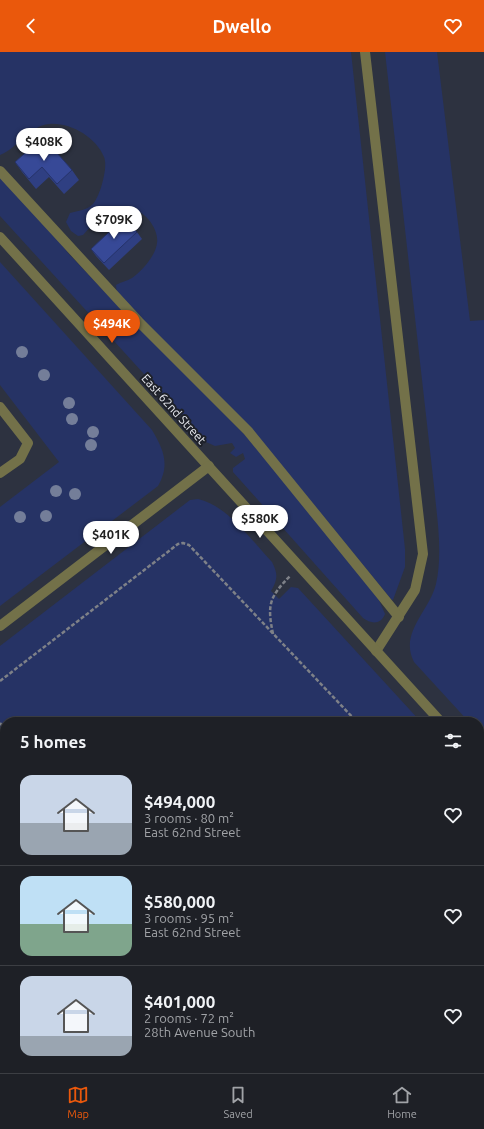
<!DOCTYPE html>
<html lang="en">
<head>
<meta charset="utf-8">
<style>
	:root { --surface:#1e2026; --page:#26282e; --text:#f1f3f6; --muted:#a1a3a7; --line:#3c3e43; --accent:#ea580c }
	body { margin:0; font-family:Ubuntu,sans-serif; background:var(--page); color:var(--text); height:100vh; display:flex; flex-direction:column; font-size:15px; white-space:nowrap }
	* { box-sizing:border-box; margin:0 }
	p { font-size:13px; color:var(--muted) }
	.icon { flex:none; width:22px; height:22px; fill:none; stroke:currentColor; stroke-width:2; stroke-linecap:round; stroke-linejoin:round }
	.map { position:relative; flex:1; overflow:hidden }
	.drawer { position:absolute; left:0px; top:665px; width:484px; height:356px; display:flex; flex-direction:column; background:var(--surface); border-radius:16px 16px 0 0; box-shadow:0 1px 3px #0004,0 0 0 1px var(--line) }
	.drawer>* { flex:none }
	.price { position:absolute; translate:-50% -34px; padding:0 9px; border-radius:14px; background:#fff; color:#222; font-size:13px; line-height:26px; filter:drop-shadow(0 1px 2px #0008) }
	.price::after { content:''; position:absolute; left:50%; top:24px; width:12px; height:9px; margin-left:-6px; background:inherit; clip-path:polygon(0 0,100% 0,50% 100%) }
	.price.on { background:var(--accent); color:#fff }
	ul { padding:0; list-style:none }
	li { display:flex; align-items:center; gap:12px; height:100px; padding:0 20px }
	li+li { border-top:1px solid var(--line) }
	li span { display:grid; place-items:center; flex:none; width:112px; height:80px; border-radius:12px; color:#555 }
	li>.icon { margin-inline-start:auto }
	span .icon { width:48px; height:48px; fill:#fffc; stroke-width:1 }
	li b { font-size:17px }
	h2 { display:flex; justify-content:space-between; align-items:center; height:48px; padding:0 20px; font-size:17px }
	header { display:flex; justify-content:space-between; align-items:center; height:52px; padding:0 20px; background:var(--accent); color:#fff; font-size:18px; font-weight:700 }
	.tab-bar { display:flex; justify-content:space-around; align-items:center; height:56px; border-top:1px solid var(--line); background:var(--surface); font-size:11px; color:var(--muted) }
	.tab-bar a { display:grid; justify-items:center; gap:2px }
	.tab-bar .on { color:var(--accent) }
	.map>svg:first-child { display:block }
	.built { fill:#2d3240; fill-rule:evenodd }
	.green { fill:#263365 }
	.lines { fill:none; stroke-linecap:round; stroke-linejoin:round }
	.path { stroke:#7e8188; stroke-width:2.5; stroke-dasharray:4 2; stroke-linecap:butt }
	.minor { stroke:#737149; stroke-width:10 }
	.tree { fill:#747e99 }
	.wall { fill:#2f3f82 }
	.building { fill:#374997; stroke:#26336a }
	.labels { text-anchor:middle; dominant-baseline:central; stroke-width:4; stroke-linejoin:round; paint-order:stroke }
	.street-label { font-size:12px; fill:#eaecf2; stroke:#1e2129 }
</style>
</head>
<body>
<header><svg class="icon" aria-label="back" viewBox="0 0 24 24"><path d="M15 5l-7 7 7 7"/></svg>Dwello<svg class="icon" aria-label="heart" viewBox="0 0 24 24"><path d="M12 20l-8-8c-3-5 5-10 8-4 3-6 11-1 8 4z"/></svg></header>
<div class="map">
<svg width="484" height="1021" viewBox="0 0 484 1021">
	<rect width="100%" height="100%" fill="#282b33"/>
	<path class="built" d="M0,0H484V1021H0ZM5,670H479V1016H5Z"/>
	<g class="green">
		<path d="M0,0H351L405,497V515L393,548L391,547L295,430L117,242L116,233C121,230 127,229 132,226C142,219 156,203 157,191C159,179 148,163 137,159C128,156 111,160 104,164C96,169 89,176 83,183L78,184L71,179L66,170L70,161C78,159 87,158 93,152C97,147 100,139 102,132C104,124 107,113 104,105C96,85 70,70 49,72C29,74 18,96 0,103Z"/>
		<path d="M385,0H437L470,269L484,268V686L479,681V670H469L414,610C399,581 429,560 436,532C443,501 437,466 434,434Z"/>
		<path d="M0,124L54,182L68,201L147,284L256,394L378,546L385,562C381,573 371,572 363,566L233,420V416L245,407L243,401L236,405L230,401L235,396L232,391L215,394L206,390L0,164Z"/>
		<path d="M0,210L152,378C164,398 170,413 158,434L0,554V455L59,410L0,333Z"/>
		<path d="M198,447C228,454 251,488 272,510C278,522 278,527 271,539L279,547L291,535L298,536L421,670H5V716L0,708V594L190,448Z"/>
		<polygon points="479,733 484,738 484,1021 0,1021 0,1012 5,1003 5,1016 479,1016"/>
	</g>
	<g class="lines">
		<g class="path">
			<path d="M273,582C267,553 269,545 291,523"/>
			<polyline points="0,629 178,492 183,491 189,493 357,670"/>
			<polyline points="0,671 5,677"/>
			<polyline points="479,800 484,806"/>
			<polyline points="479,941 484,936"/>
			<polyline points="479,1010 484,1015"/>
			<polyline points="249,1016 255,1021"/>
			<polyline points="53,1021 55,1016"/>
			<polyline points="413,1021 421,1016"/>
		</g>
		<g class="minor">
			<polyline points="365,0 423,502 415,538 376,599"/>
			<polyline points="0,119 139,270 248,379 399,565"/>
			<polyline points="0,185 441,670"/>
			<polyline points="0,355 28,391 20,407 0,421"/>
			<polyline points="0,574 209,414"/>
			<polyline points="479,711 484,716"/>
			<polyline points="0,753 5,767"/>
			<polyline points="0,923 5,858"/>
		</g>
	</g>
	<g class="tree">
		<circle cx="22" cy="300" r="6"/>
		<circle cx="44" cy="323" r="6"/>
		<circle cx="69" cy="351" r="6"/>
		<circle cx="72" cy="367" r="6"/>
		<circle cx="93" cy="380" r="6"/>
		<circle cx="91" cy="393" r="6"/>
		<circle cx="56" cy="439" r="6"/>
		<circle cx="75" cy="442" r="6"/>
		<circle cx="46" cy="464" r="6"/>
		<circle cx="20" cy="465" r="6"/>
	</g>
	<g class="wall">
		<polygon points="15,110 72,118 79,128 64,142 49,125 36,137 22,120"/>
		<polygon points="137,180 142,187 109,218 96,204 91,197"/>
	</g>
	<g class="building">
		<polygon points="43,85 72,118 57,132 42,115 29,127 15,110"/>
		<polygon points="124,166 137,180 104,211 91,197"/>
	</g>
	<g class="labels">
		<g class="street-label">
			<text transform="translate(174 357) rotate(48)">East 62nd Street</text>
		</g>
	</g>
</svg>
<b class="price" style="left:44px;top:110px">$408K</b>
<b class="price" style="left:114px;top:188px">$709K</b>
<b class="price on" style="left:112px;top:292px">$494K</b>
<b class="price" style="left:260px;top:487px">$580K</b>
<b class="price" style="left:111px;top:503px">$401K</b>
<section class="drawer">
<h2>5 homes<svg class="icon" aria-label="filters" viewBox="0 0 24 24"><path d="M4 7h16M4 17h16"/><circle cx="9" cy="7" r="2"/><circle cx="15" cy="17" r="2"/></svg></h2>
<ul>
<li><span style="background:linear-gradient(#c9d6e8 60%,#9aa5b1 0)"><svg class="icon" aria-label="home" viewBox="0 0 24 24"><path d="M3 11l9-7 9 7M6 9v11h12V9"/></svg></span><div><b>$494,000</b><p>3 rooms · 80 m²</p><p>East 62nd Street</p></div><svg class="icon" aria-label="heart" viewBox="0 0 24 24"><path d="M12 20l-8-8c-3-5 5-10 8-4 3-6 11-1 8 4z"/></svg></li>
<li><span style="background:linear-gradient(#bfe0f5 60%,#7fa58c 0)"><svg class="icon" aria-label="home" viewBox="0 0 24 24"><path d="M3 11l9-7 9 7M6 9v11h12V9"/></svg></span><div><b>$580,000</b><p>3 rooms · 95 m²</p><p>East 62nd Street</p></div><svg class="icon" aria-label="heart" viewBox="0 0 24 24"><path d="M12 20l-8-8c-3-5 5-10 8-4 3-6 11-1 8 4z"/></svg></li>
<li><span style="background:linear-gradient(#c9d6e8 75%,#9aa5b1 0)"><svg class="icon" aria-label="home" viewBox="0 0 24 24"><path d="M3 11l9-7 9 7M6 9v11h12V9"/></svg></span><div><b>$401,000</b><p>2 rooms · 72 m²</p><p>28th Avenue South</p></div><svg class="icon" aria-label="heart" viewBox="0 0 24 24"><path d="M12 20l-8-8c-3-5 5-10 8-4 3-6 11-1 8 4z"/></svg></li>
</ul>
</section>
</div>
<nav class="tab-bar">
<a class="on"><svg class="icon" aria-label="map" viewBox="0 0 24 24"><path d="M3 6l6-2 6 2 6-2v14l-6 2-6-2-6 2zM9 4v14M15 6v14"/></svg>Map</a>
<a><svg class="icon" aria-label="saved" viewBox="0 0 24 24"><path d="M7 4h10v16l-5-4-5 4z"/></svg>Saved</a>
<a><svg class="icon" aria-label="home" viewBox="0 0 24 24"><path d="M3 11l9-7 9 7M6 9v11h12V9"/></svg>Home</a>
</nav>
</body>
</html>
